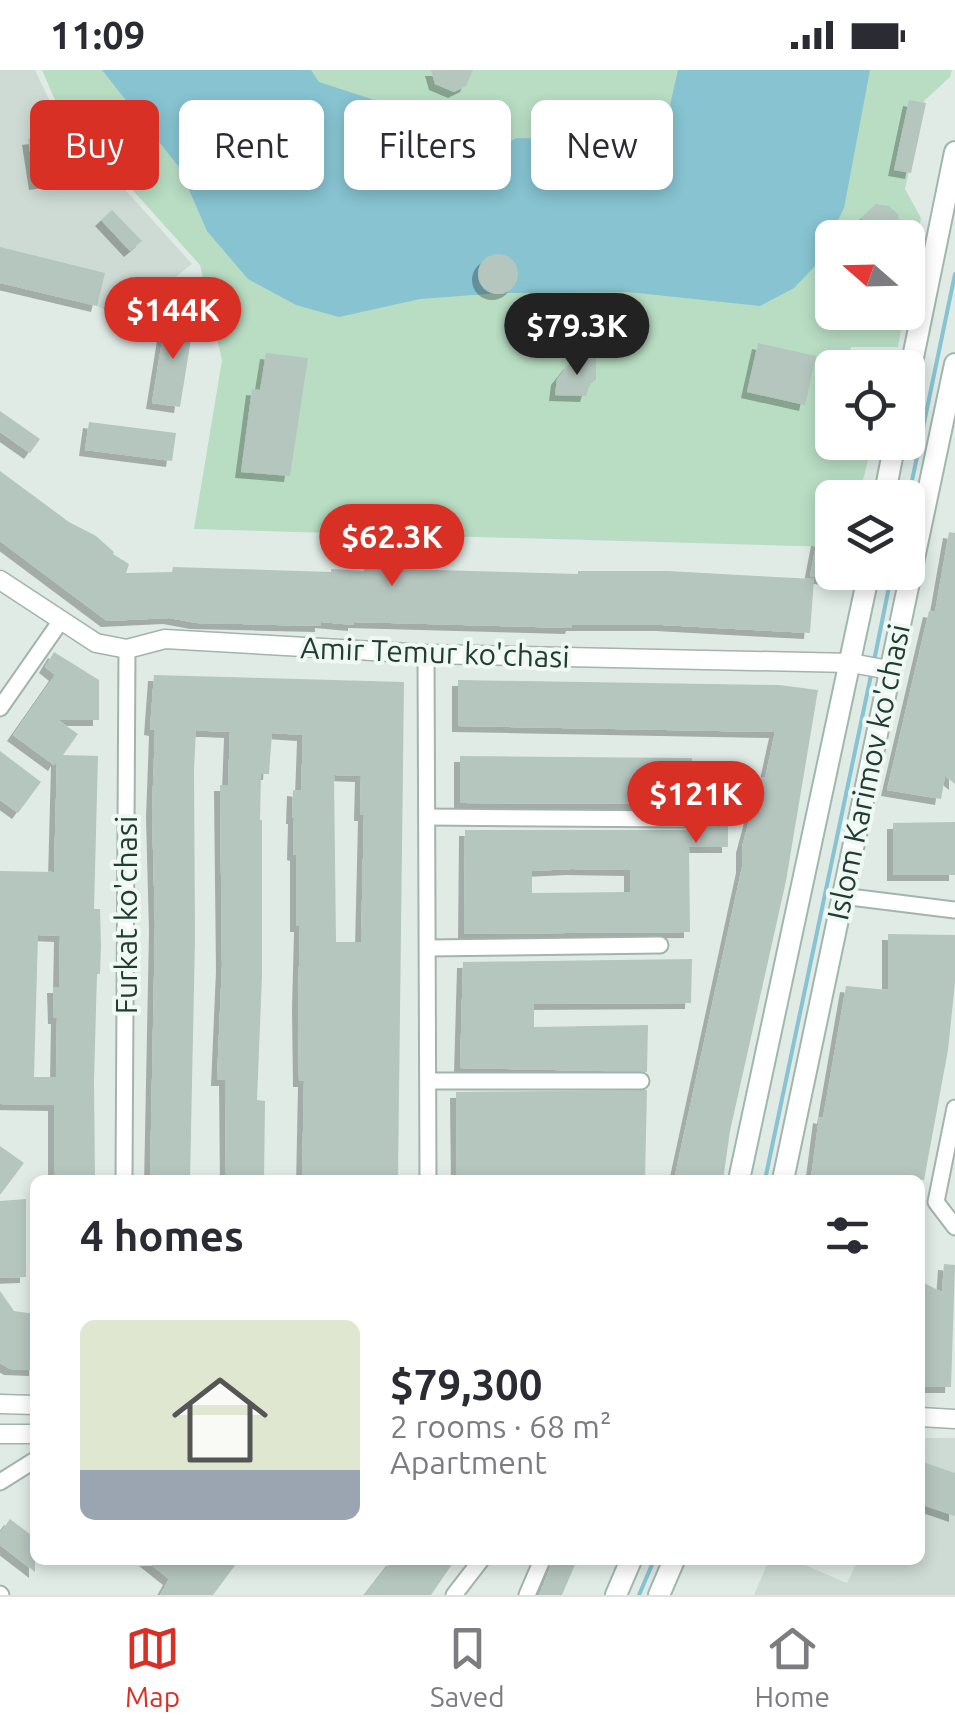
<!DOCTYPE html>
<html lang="en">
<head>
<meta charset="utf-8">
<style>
	:root { --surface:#fff; --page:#f2f2f3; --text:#2b2b33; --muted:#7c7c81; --line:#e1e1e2; --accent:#d93025 }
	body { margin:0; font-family:Ubuntu,sans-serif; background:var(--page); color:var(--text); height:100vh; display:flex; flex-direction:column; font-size:38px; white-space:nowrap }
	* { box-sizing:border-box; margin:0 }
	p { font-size:32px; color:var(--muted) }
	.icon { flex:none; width:55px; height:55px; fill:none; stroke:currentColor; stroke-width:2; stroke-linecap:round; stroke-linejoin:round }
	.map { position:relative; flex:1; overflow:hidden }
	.panel { position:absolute; left:30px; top:1105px; width:895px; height:390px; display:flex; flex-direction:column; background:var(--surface); border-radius:15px; box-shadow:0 5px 15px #0003 }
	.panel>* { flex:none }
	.top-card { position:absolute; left:30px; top:30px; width:895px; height:90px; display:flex; gap:20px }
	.needle { width:65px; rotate:290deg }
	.buttons { position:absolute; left:815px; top:150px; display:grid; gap:20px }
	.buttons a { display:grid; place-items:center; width:110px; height:110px; border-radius:15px; background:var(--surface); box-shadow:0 5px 15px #0003; font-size:50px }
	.price { position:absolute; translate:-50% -85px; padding:0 22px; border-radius:35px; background:var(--accent); color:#fff; font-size:32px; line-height:65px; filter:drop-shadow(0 2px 5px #0008) }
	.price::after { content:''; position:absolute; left:50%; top:60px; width:30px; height:22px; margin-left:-15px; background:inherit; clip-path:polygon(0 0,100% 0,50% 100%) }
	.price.current { background:#222; color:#fff }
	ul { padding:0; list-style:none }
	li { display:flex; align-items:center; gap:30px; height:250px; padding:0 50px }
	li+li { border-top:2px solid var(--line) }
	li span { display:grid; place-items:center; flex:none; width:280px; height:200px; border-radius:15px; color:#555 }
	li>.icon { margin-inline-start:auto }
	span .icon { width:120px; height:120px; fill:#fffc; stroke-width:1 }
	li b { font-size:42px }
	h2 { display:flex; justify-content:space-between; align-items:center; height:120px; padding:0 50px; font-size:42px }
	.chip { padding:0 35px; border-radius:15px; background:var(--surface); box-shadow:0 5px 15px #0003; font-size:35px; line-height:90px }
	.chip.current { background:var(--accent); color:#fff }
	.status { display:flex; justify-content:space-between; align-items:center; height:70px; padding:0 50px; background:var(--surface); direction:ltr }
	.status svg { height:28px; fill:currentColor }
	.dock { display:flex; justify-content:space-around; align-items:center; height:140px; border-top:2px solid var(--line); background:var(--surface); font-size:28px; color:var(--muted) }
	.dock a { display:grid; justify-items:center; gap:5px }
	.dock .current { color:var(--accent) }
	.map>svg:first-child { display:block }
	.built { fill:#cedbd5 }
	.green { fill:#b8ddc3 }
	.water { fill:#87c3d1 }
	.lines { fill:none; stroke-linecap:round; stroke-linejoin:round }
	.stream { stroke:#87c3d1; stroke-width:4 }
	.building { fill:#b5c6bf; fill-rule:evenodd; filter:url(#shadow) }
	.minor-casing { stroke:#a3b3ad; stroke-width:19 }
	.tertiary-casing { stroke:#a3b3ad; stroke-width:21 }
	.secondary-casing { stroke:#9fb7af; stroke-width:24 }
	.minor { stroke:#fff; stroke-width:15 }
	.tertiary { stroke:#fff; stroke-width:18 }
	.secondary { stroke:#fff; stroke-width:20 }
	.labels { text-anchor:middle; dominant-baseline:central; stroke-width:8; stroke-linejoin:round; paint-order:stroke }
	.street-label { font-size:30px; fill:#213b35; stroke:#f0f8f4 }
</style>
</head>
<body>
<div class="status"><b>11:09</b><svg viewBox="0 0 49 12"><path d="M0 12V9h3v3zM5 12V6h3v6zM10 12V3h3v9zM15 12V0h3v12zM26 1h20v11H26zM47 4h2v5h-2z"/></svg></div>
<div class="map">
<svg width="955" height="1525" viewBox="0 0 955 1525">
	<defs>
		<filter id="shadow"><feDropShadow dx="-6" dy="6" stdDeviation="0" flood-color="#0004"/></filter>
	</defs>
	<rect width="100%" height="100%" fill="#e0ebe6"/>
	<g class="built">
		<polygon points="0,0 35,0 55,42 192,194 123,248 97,236 0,213"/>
		<polygon points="920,1368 955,1368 955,1525 754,1525 769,1490 793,1490 847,1513 858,1490 920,1490"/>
	</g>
	<polygon class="green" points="42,0 952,0 950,7 924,31 905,119 921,148 908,223 908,168 832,168 832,242 904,243 898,277 851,277 847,297 832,298 832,372 872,373 859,427 832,428 832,477 194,459 222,290 200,195 58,37"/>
	<polygon class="water" points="102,0 311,0 319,12 470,61 481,73 494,79 517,68 551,69 589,65 651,70 664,62 678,0 870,0 844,138 815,196 794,218 760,236 628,222 500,223 420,229 339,247 296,235 248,209 207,161 179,97"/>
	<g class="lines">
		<g class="stream">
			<polyline points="908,430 955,204"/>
			<polyline points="874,591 892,502"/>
			<polyline points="765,1110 871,605"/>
			<polyline points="639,1525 654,1490"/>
		</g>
	</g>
	<g class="building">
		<polygon points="431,0 473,0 466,16 454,22 435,14"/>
		<polygon points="909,30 926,33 911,103 894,100"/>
		<polygon points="56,65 62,110 35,114 28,69"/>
		<polygon points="876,134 889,136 898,144 900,157 895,168 865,168 861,161 862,147"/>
		<polygon points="112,140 142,171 130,181 101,150"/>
		<polygon points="0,177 105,203 97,236 0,213"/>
		<circle cx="498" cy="204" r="20"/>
		<polygon points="166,246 194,250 180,337 152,333"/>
		<polygon points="758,273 816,286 805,335 747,322"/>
		<polygon points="266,283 308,288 290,406 241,402 252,319 260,320"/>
		<polygon points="596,287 596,310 590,314 586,326 555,325 557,309 569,294"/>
		<polygon points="0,341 40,369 30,383 0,362"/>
		<polygon points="89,352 176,363 172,391 85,380"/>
		<polygon points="0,401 69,452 96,466 114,482 113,484 129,494 126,503 172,502 173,497 331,502 331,499 364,501 364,498 578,504 578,501 668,501 814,509 810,563 662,555 572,555 571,558 354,552 354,555 321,552 321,556 196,553 169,548 107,551 0,471"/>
		<polygon points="949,462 955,463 955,714 945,706 941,729 887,720 929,541 935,542"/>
		<polygon points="817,470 832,473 832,510 810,506"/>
		<path d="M54,582L99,610V650H58L78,664L63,685L98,686L94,839H100L101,876L100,904H97L94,1010L95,1110H54V1035L0,1034V801L54,802L57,690L54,695L13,665L55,605L45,597ZM38,865L60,866L59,917H53L54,948H57L56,1007H34Z"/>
		<path d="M154,605L404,612L398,1110H302L304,1011H299L298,934L300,856H296V785L293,784L294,748H292L293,720L301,721L303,665L272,663L269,704H261L260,750H262V906L257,1030L265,1031L264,1110H226L225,1010H217L222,895L220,715H228L230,662L208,661H196L194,700L195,868L190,1110H150L155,855L152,742L155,660L150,659ZM334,705L361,706L360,745H364L361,872H336Z"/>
		<polygon points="458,610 779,615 818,620 786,811 730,1061 723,1110 674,1110 742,797 742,777 754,732 751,731 757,706 765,708 775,662 458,656"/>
		<polygon points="0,681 41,712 18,743 0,730"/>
		<polygon points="460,686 692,688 691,734 460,733"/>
		<path d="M701,733H728V777H689L690,862L464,864L465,760H683L701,757ZM572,799L630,800V822L532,823V801Z"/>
		<polygon points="955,752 955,805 893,805 893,753"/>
		<polygon points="888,864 955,865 955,913 948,980 924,1110 811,1108 819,1047 823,1048 846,916 888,920"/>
		<polygon points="692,889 691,933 534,934 534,957 648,955 647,1002 460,998 463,892"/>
		<polygon points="647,1020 645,1110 457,1110 456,1022"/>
		<polygon points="0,1076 24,1093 0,1125"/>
		<polygon points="26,1129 26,1207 0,1208 0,1131"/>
		<polygon points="944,1194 955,1195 951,1317 920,1317 920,1211 942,1222"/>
		<polygon points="0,1221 14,1241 35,1244 35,1300 10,1299 0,1293"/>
		<polygon points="920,1391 955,1403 955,1446 920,1434"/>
		<polygon points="10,1449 35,1468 35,1502 0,1475 0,1463"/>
		<polygon points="145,1490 239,1490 213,1525 160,1525 169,1509"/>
		<polygon points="392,1490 455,1490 431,1525 365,1525"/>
		<polygon points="553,1490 577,1490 562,1525 539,1525"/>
	</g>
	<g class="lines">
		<g class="minor-casing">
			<g id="minor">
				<polyline points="426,584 428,1110"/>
				<polyline points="0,638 60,552"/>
				<polyline points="427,747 683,749"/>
				<polyline points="842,826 955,840"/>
				<polyline points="428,878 660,875"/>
				<polyline points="429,1011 641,1011"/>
				<polyline points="955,1038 936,1132 955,1157"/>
				<polyline points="124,1110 127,579"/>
				<polyline points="0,1412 35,1390"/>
				<polyline points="0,1524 1,1525"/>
				<polyline points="454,1525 481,1490"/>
				<polyline points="527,1525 542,1490"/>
			</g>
		</g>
		<g class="tertiary-casing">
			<g id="tertiary">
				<polyline points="0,510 96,573 127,579 165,569 426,584 851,593 889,600"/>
				<polyline points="0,1334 35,1335"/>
				<polyline points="920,1347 955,1349"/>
				<polyline points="0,1364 35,1364"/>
			</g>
		</g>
		<g class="secondary-casing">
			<g id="secondary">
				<polyline points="908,312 955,82"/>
				<polyline points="884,428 895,372"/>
				<polyline points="739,1110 869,502"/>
				<polyline points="783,1110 955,294"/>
				<polyline points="616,1525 631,1490"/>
				<polyline points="659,1525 674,1490"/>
			</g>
		</g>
		<use href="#minor" class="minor"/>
		<use href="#tertiary" class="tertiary"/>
		<use href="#secondary" class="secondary"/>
	</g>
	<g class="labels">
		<g class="street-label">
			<text transform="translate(435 582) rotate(2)">Amir Temur ko'chasi</text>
			<text transform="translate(868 702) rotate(-78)">Islom Karimov ko'chasi</text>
			<text transform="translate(126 845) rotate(-90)">Furkat ko'chasi</text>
		</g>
	</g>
</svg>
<div class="buttons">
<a><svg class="needle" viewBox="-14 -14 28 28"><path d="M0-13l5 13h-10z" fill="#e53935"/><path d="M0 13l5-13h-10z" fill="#7c7c81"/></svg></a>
<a><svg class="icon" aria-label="locate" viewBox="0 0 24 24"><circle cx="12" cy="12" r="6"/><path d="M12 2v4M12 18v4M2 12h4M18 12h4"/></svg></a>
<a><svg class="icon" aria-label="layers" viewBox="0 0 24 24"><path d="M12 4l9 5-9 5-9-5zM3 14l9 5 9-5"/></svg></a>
</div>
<b class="price" style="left:173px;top:292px">$144K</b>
<b class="price current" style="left:577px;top:308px">$79.3K</b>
<b class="price" style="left:392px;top:519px">$62.3K</b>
<b class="price" style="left:696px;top:776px">$121K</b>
<div class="top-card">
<a class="chip current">Buy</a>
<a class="chip">Rent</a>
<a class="chip">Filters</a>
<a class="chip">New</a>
</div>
<section class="panel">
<h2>4 homes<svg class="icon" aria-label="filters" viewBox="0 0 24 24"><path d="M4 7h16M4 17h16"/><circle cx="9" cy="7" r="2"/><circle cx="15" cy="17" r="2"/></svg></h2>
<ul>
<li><span style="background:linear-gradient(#dfe7d0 75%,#9aa5b1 0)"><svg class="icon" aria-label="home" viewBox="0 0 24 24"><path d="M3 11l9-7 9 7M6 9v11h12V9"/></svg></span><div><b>$79,300</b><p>2 rooms · 68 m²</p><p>Apartment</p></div></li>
</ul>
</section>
</div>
<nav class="dock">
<a class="current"><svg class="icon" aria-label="map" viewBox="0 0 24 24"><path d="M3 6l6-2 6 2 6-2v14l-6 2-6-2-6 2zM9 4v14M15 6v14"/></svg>Map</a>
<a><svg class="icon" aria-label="saved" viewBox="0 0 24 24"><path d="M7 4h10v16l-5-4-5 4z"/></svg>Saved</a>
<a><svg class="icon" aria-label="home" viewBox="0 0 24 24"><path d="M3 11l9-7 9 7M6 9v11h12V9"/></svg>Home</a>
</nav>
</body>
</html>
